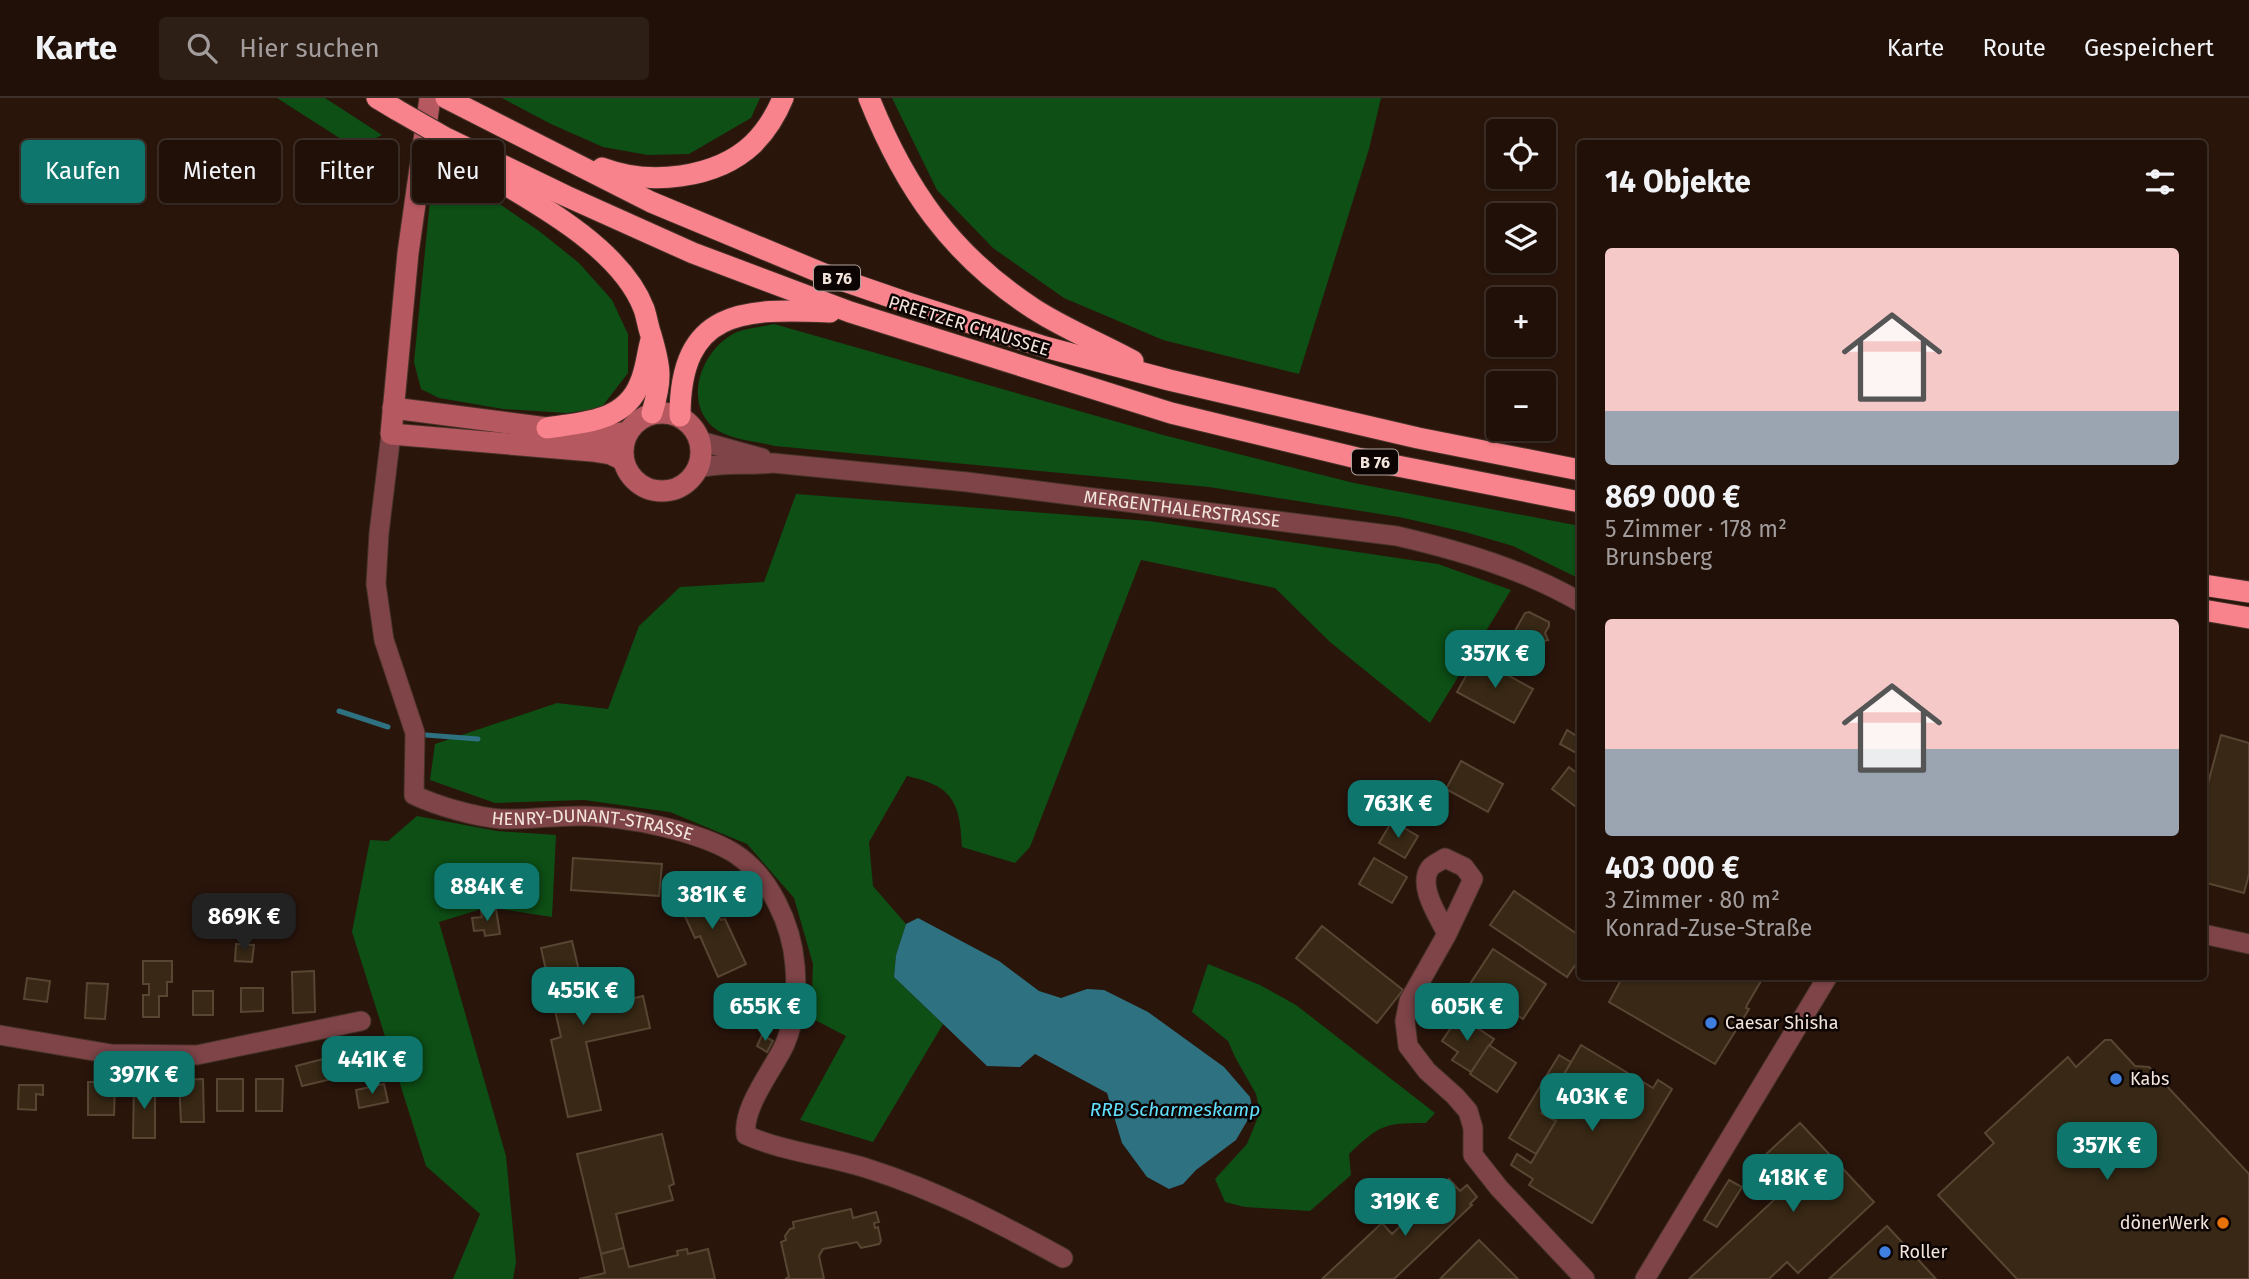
<!DOCTYPE html>
<html lang="de">
<head>
<meta charset="utf-8">
<style>
	:root { --surface:#201008; --page:#2d1e16; --text:#f1f3f6; --muted:#a29d9c; --line:#3d3029; --accent:#0f766e }
	body { margin:0; font-family:"Fira Sans",sans-serif; background:var(--page); color:var(--text); height:100vh; display:flex; flex-direction:column; font-size:26px; white-space:nowrap }
	* { box-sizing:border-box; margin:0 }
	p { font-size:23px; color:var(--muted) }
	.icon { flex:none; width:38px; height:38px; fill:none; stroke:currentColor; stroke-width:2; stroke-linecap:round; stroke-linejoin:round }
	.map { position:relative; flex:1; overflow:hidden }
	.drawer { position:absolute; left:1577px; top:42px; width:630px; height:840px; display:flex; flex-direction:column; background:var(--surface); border-radius:7px; box-shadow:0 2px 5px #0004,0 0 0 2px var(--line) }
	.drawer>* { flex:none }
	.hud { position:absolute; left:21px; top:42px; width:665px; height:63px; display:flex; gap:14px }
	.controls { position:absolute; left:1486px; top:21px; display:grid; gap:14px }
	.controls a { display:grid; place-items:center; width:70px; height:70px; border-radius:7px; background:var(--surface); box-shadow:0 2px 5px #0004,0 0 0 2px var(--line); font-size:35px }
	.price { position:absolute; translate:-50% -60px; padding:0 16px; border-radius:14px; background:var(--accent); color:#fff; font-size:23px; line-height:46px; filter:drop-shadow(0 2px 4px #0008) }
	.price::after { content:''; position:absolute; left:50%; top:42px; width:21px; height:16px; margin-left:-10px; background:inherit; clip-path:polygon(0 0,100% 0,50% 100%) }
	.price.active { background:#222; color:#fff }
	ul { padding:0; list-style:none }
	li { display:grid; align-content:center; gap:14px; height:371px; padding:0 28px }
	li span { display:grid; place-items:center; height:217px; border-radius:7px; color:#555 }
	li>.icon { margin-inline-start:auto }
	span .icon { width:126px; height:126px; fill:#fffc; stroke-width:1 }
	li b { font-size:30px }
	h2 { display:flex; justify-content:space-between; align-items:center; height:84px; padding:0 28px; font-size:30px }
	.chip { padding:0 24px; border-radius:7px; background:var(--surface); box-shadow:0 2px 5px #0004,0 0 0 2px var(--line); font-size:24px; line-height:63px }
	.chip.active { background:var(--accent); color:#fff }
	header { display:flex; align-items:center; gap:42px; box-sizing:border-box; height:98px; padding:0 35px; background:var(--surface); border-bottom:2px solid var(--line) }
	header strong { font-size:33px }
	nav { display:flex; gap:38px; margin-inline-start:auto; font-size:24px }
	.search { width:490px; height:63px; background:var(--page); display:flex; align-items:center; gap:18px; box-sizing:border-box; padding:0 24px; border-radius:7px; color:var(--muted); font-size:26px }
	.map>svg:first-child { display:block }
	.green { fill:#0d4f15 }
	.water { fill:#2e7181 }
	.lines { fill:none; stroke-linecap:round; stroke-linejoin:round }
	.stream { stroke:#2e7181; stroke-width:5 }
	.building { fill:#382815; stroke:#584633; stroke-width:2 }
	.street-casing { stroke:#463228; stroke-width:21 }
	.secondary-casing { stroke:#463228; stroke-width:23 }
	.highway-casing { stroke:#463228; stroke-width:23 }
	.street { stroke:#7e4448; stroke-width:19 }
	.secondary { stroke:#b65860; stroke-width:21 }
	.highway { stroke:#f8838c; stroke-width:21 }
	.highway-bridge-casing { stroke:#463228; stroke-width:23; stroke-linecap:butt }
	.highway-bridge { stroke:#f8838c; stroke-width:21 }
	.shop-dot { fill:#3f7fe0; stroke:#0c0402; stroke-width:2.5 }
	.food-dot { fill:#e8710a; stroke:#0c0402; stroke-width:2.5 }
	.labels { text-anchor:middle; dominant-baseline:central; stroke-width:5; stroke-linejoin:round; paint-order:stroke }
	.shield { fill:#0c0402; stroke:#aea19b; stroke-width:2 }
	.shield-label { font-size:16px; font-weight:bold; fill:#f3e4dc }
	.street-label { font-size:18px; fill:#f3e4dc; stroke:#0c0402 }
	.poi-label { font-size:18px; fill:#f3e4dc; stroke:#0c0402; text-anchor:start }
	.water-label { font-size:19px; font-style:italic; fill:#61e0fe; stroke:#0c0402 }
</style>
</head>
<body>
<header>
<strong>Karte</strong>
<div class="search"><svg class="icon" aria-label="search" viewBox="0 0 24 24"><circle cx="10" cy="10" r="6"/><path d="M15 15l6 6"/></svg>Hier suchen</div>
<nav><a>Karte</a><a>Route</a><a>Gespeichert</a></nav>
</header>
<div class="map">
<svg width="2249" height="1181" viewBox="0 0 2249 1181">
	<rect width="100%" height="100%" fill="#2a150b"/>
	<g class="green">
		<polygon points="277,0 325,0 382,37 355,50"/>
		<polygon points="502,0 760,0 751,20 689,56 648,57 603,49 551,26"/>
		<polygon points="892,0 1381,0 1369,51 1299,276 1163,242 1064,200 993,150 937,92"/>
		<polygon points="433,72 488,98 539,133 579,165 612,202 628,236 628,275 601,310 567,315 503,311 439,300 421,291 414,264"/>
		<path d="M774,226L1163,337L1354,385L1580,428V481L1513,448L1465,434L1399,419L1209,389L775,348C756,343 728,342 713,329C682,302 703,249 737,234C748,230 762,229 774,226Z"/>
		<path d="M796,396L1149,423L1438,466L1511,492L1430,625L1330,544L1275,490L1141,462L1030,749L1015,765L962,749C960,704 953,688 907,678L869,744L873,788L906,826L896,857L894,879L943,926L873,1044L800,1022L846,938L811,920L813,866L794,800L747,746L670,714L584,702L495,705L430,682L435,646L557,605L608,611L639,528L680,489L764,484Z"/>
		<polygon points="417,718 497,733 556,737 552,819 488,809 439,824 506,1058 516,1164 513,1181 453,1181 480,1116 426,1068 352,834 370,742 388,743"/>
		<path d="M1208,866L1260,887L1296,907L1435,1015L1426,1025C1383,1025 1380,1027 1349,1056L1351,1077L1310,1113L1245,1109L1225,1104L1215,1081L1247,1046L1260,1014L1256,996L1235,959L1228,943L1192,914Z"/>
	</g>
	<polygon class="water" points="918,820 999,863 1039,893 1061,900 1087,891 1104,892 1148,914 1224,969 1250,999 1253,1013 1236,1042 1196,1072 1183,1086 1169,1091 1147,1079 1122,1045 1107,995 1035,956 1020,969 987,968 894,879 896,857 906,826"/>
	<g class="lines">
		<g class="stream">
			<polyline points="339,613 388,629"/>
			<polyline points="426,637 478,641"/>
		</g>
	</g>
	<g class="building">
		<polygon points="1529,514 1549,524 1549,528 1545,535 1548,542 1540,544 1528,566 1525,567 1506,556 1504,552 1525,515"/>
		<polygon points="1476,560 1533,591 1514,625 1457,594"/>
		<polygon points="1580,628 1580,657 1560,646 1567,632 1575,637"/>
		<polygon points="2221,637 2249,645 2249,776 2244,795 2203,784 2203,704"/>
		<polygon points="1461,663 1503,686 1488,714 1446,691"/>
		<polygon points="1569,669 1580,678 1580,701 1575,708 1552,691"/>
		<polygon points="1392,723 1418,738 1405,760 1379,745"/>
		<polygon points="573,760 662,766 659,798 571,792"/>
		<polygon points="1374,760 1407,779 1392,805 1359,786"/>
		<polygon points="705,788 721,822 725,821 746,866 718,879 700,838 695,840 677,801"/>
		<polygon points="1514,793 1580,838 1580,860 1567,879 1490,827"/>
		<polygon points="496,811 500,836 485,838 484,832 474,833 472,820 482,819 481,813"/>
		<polygon points="1322,828 1403,892 1377,925 1296,860"/>
		<polygon points="572,843 588,911 643,898 650,930 586,944 601,1012 568,1019 551,942 561,939 541,850"/>
		<polygon points="236,846 254,847 252,864 235,863"/>
		<polygon points="1493,851 1546,886 1523,921 1470,886"/>
		<polygon points="143,863 172,863 172,884 167,884 167,898 159,898 159,919 143,919 143,897 149,897 149,886 143,886"/>
		<polygon points="314,873 315,914 293,915 292,874"/>
		<polygon points="1623,878 1764,878 1747,907 1746,910 1749,911 1715,966 1609,904"/>
		<polygon points="27,880 50,883 47,904 24,901"/>
		<polygon points="87,885 108,886 105,921 85,920"/>
		<polygon points="241,890 263,890 263,913 241,914"/>
		<rect x="193" y="893" width="20" height="24"/>
		<polygon points="1459,918 1494,941 1471,974 1452,962 1458,954 1442,943"/>
		<polygon points="762,937 773,943 767,954 757,948"/>
		<polygon points="2105,942 2111,942 2135,968 2149,969 2249,1076 2249,1181 2017,1181 1938,1097 1994,1045 1985,1035 2068,959 2076,969"/>
		<polygon points="1489,947 1516,965 1497,994 1470,976"/>
		<polygon points="1581,947 1653,990 1658,982 1672,991 1592,1125 1529,1087 1533,1081 1511,1067 1517,1056 1531,1065 1556,1023 1541,1015"/>
		<polygon points="1559,957 1571,964 1541,1015 1556,1023 1536,1056 1509,1040"/>
		<polygon points="331,959 336,980 302,988 296,968"/>
		<polygon points="203,981 204,1024 181,1024 179,982"/>
		<rect x="217" y="981" width="26" height="32"/>
		<polygon points="256,981 283,981 282,1013 256,1013"/>
		<polygon points="88,984 115,984 114,1017 88,1017"/>
		<polygon points="134,985 155,985 155,1040 133,1040"/>
		<polygon points="384,986 388,1004 359,1010 356,992"/>
		<polygon points="19,987 43,987 43,997 36,996 36,1012 18,1011"/>
		<polygon points="1800,1025 1874,1104 1798,1175 1787,1164 1769,1181 1689,1181 1789,1088 1763,1059"/>
		<polygon points="662,1036 674,1086 669,1088 673,1102 616,1116 624,1150 601,1156 577,1056"/>
		<polygon points="1449,1081 1460,1093 1467,1087 1477,1099 1470,1106 1472,1107 1394,1181 1322,1181 1382,1125 1392,1136"/>
		<polygon points="1729,1082 1742,1089 1717,1129 1704,1122"/>
		<polygon points="851,1111 853,1120 876,1114 879,1124 874,1125 875,1130 878,1129 881,1143 879,1146 861,1150 857,1144 823,1151 819,1158 824,1181 785,1181 789,1179 781,1144 786,1142 785,1138 790,1131 794,1130 793,1124"/>
		<polygon points="1887,1128 1936,1181 1829,1181"/>
		<polygon points="1479,1142 1518,1181 1440,1181"/>
		<polygon points="624,1150 629,1169 678,1157 677,1153 687,1151 688,1156 708,1151 715,1181 579,1181 605,1175 601,1156"/>
	</g>
	<g class="lines">
		<g class="street-casing">
			<g id="street">
				<path id="s1" d="M391,336L379,435L376,486L384,542L415,635L414,697C437,708 476,719 501,721C529,722 557,717 586,718C627,719 698,733 734,755C770,778 792,827 795,868C797,894 795,922 785,946C773,972 742,1009 746,1037C784,1054 829,1058 869,1071C938,1093 999,1125 1063,1160"/>
				<polyline points="700,343 762,360"/>
				<path id="s2" d="M700,370C723,364 748,368 773,365L967,384L1397,438C1461,453 1523,471 1580,504"/>
				<path d="M1447,836C1439,819 1417,788 1430,770C1433,766 1441,763 1445,760L1464,769L1473,781L1447,836L1409,903L1405,923L1408,948L1427,973L1455,998L1468,1013L1473,1030V1057L1499,1090L1585,1181"/>
				<polyline points="2203,836 2249,846"/>
				<polyline points="0,937 111,956 197,957 361,923"/>
				<polyline points="1645,1181 1828,878"/>
			</g>
		</g>
		<g class="secondary-casing">
			<g id="secondary">
				<polyline points="430,0 408,155 391,336 592,353 611,356 623,362"/>
				<path d="M393,310L547,330C574,338 600,340 628,334"/>
				<circle cx="662" cy="354" r="39"/>
			</g>
		</g>
		<g class="highway-casing">
			<g id="highway">
				<polyline points="377,0 397,12"/>
				<polyline points="446,0 651,104 824,176 908,205 1045,249 1169,282 1418,340 1580,372"/>
				<path d="M869,0C905,90 951,157 1034,211C1065,231 1100,245 1133,263"/>
				<polyline points="446,40 566,98 693,155 850,214 1171,315 1357,360 1580,404"/>
				<path d="M470,66C527,100 620,147 644,211C647,220 648,229 651,237C661,271 662,281 652,315"/>
				<path d="M602,70C649,88 716,81 753,46C766,33 776,17 783,0"/>
				<path d="M680,318C680,211 743,210 830,214"/>
				<path d="M547,330C583,324 625,324 640,285C646,272 647,256 651,242"/>
				<polyline points="2203,487 2249,494"/>
				<polyline points="2203,512 2249,520"/>
			</g>
		</g>
		<use href="#street" class="street"/>
		<use href="#secondary" class="secondary"/>
		<use href="#highway" class="highway"/>
		<g class="highway-bridge-casing">
			<polyline id="highway-bridge" points="397,12 446,40"/>
		</g>
		<use href="#highway-bridge" class="highway-bridge"/>
	</g>
	<g class="shop-dot">
		<circle cx="1711" cy="925" r="7"/>
		<circle cx="2116" cy="981" r="7"/>
		<circle cx="1885" cy="1154" r="7"/>
	</g>
	<circle class="food-dot" cx="2223" cy="1125" r="7"/>
	<g class="labels">
		<g class="shield">
			<rect x="814" y="167.5" width="46" height="25" rx="5"/>
			<rect x="1352" y="351.5" width="46" height="25" rx="5"/>
		</g>
		<g class="shield-label">
			<text x="837" y="180">B 76</text>
			<text x="1375" y="364">B 76</text>
		</g>
		<g class="street-label">
			<text transform="translate(969 228) rotate(17)">PREETZER CHAUSSEE</text>
			<text stroke="none"><textPath href="#s2" startOffset="485">MERGENTHALERSTRASSE</textPath></text>
			<text stroke="none"><textPath href="#s1" startOffset="550">HENRY-DUNANT-STRASSE</textPath></text>
		</g>
		<g class="poi-label">
			<text x="1725" y="925">Caesar Shisha</text>
			<text x="2130" y="981">Kabs</text>
			<text x="2209" y="1125" text-anchor="end">dönerWerk</text>
			<text x="1899" y="1154">Roller</text>
		</g>
		<g class="water-label">
			<text x="1175" y="1011">RRB Scharmeskamp</text>
		</g>
	</g>
</svg>
<div class="controls">
<a><svg class="icon" aria-label="locate" viewBox="0 0 24 24"><circle cx="12" cy="12" r="6"/><path d="M12 2v4M12 18v4M2 12h4M18 12h4"/></svg></a>
<a><svg class="icon" aria-label="layers" viewBox="0 0 24 24"><path d="M12 4l9 5-9 5-9-5zM3 14l9 5 9-5"/></svg></a>
<a>+</a>
<a>−</a>
</div>
<b class="price" style="left:1495px;top:592px">357K €</b>
<b class="price" style="left:1398px;top:742px">763K €</b>
<b class="price" style="left:487px;top:825px">884K €</b>
<b class="price" style="left:712px;top:833px">381K €</b>
<b class="price active" style="left:244px;top:855px">869K €</b>
<b class="price" style="left:583px;top:929px">455K €</b>
<b class="price" style="left:765px;top:945px">655K €</b>
<b class="price" style="left:1467px;top:945px">605K €</b>
<b class="price" style="left:372px;top:998px">441K €</b>
<b class="price" style="left:144px;top:1013px">397K €</b>
<b class="price" style="left:1592px;top:1035px">403K €</b>
<b class="price" style="left:2107px;top:1084px">357K €</b>
<b class="price" style="left:1793px;top:1116px">418K €</b>
<b class="price" style="left:1405px;top:1140px">319K €</b>
<div class="hud">
<a class="chip active">Kaufen</a>
<a class="chip">Mieten</a>
<a class="chip">Filter</a>
<a class="chip">Neu</a>
</div>
<section class="drawer">
<h2>14 Objekte<svg class="icon" aria-label="filters" viewBox="0 0 24 24"><path d="M4 7h16M4 17h16"/><circle cx="9" cy="7" r="2"/><circle cx="15" cy="17" r="2"/></svg></h2>
<ul>
<li><span style="background:linear-gradient(#f6c9c9 75%,#9aa5b1 0)"><svg class="icon" aria-label="home" viewBox="0 0 24 24"><path d="M3 11l9-7 9 7M6 9v11h12V9"/></svg></span><div><b>869 000 €</b><p>5 Zimmer · 178 m²</p><p>Brunsberg</p></div></li>
<li><span style="background:linear-gradient(#f6c9c9 60%,#9aa5b1 0)"><svg class="icon" aria-label="home" viewBox="0 0 24 24"><path d="M3 11l9-7 9 7M6 9v11h12V9"/></svg></span><div><b>403 000 €</b><p>3 Zimmer · 80 m²</p><p>Konrad-Zuse-Straße</p></div></li>
</ul>
</section>
</div>
</body>
</html>
